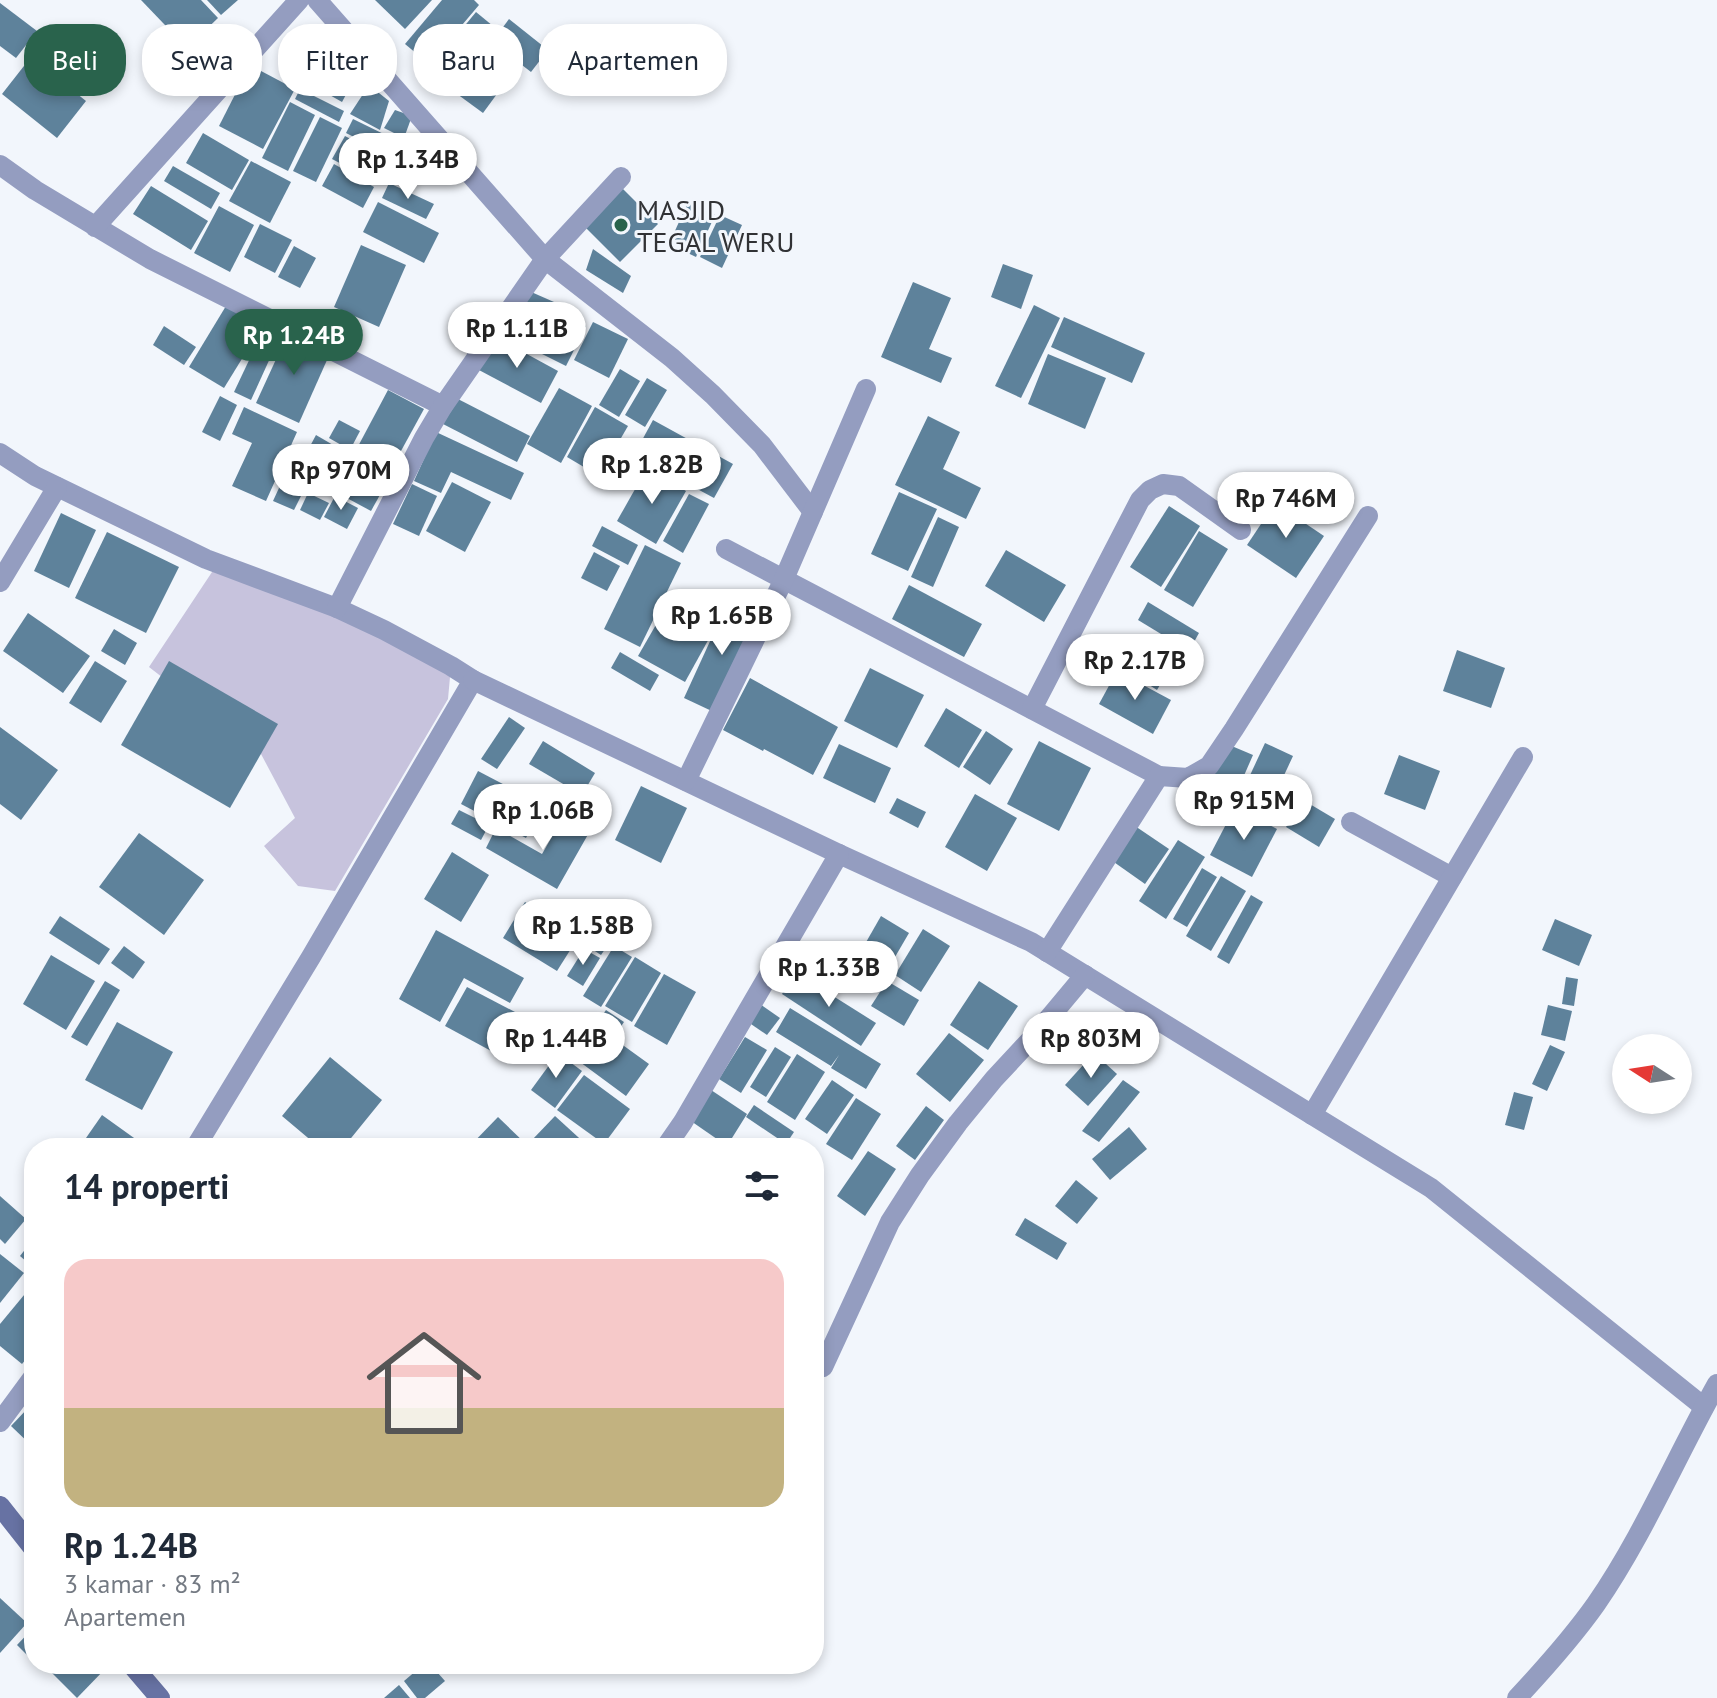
<!DOCTYPE html>
<html lang="id">
<head>
<meta charset="utf-8">
<style>
	:root { --surface:#fff; --page:#f6f6f7; --text:#1f2937; --muted:#747a83; --accent:#29634c }
	body { margin:0; font-family:"PT Sans",sans-serif; background:var(--page); color:var(--text); height:100vh; display:flex; flex-direction:column; font-size:30px; white-space:nowrap }
	* { box-sizing:border-box; margin:0 }
	p { font-size:26px; color:var(--muted) }
	.icon { flex:none; width:44px; height:44px; fill:none; stroke:currentColor; stroke-width:2; stroke-linecap:round; stroke-linejoin:round }
	.map { position:relative; flex:1; overflow:hidden }
	.details { position:absolute; left:24px; top:1138px; width:800px; height:536px; display:flex; flex-direction:column; background:var(--surface); border-radius:32px; box-shadow:0 4px 12px #0003 }
	.details>* { flex:none }
	.banner { position:absolute; left:24px; top:24px; width:800px; height:72px; display:flex; gap:16px }
	.needle { width:52px; rotate:282deg }
	.controls { position:absolute; left:1612px; top:1034px; display:grid; gap:16px }
	.controls a { display:grid; place-items:center; width:80px; height:80px; border-radius:50%; background:var(--surface); box-shadow:0 4px 12px #0003; font-size:40px }
	.price { position:absolute; translate:-50% -68px; padding:0 18px; border-radius:28px; background:#fff; color:#222; font-size:26px; line-height:52px; filter:drop-shadow(0 2px 4px #0008) }
	.price::after { content:''; position:absolute; left:50%; top:48px; width:24px; height:18px; margin-left:-12px; background:inherit; clip-path:polygon(0 0,100% 0,50% 100%) }
	.price.active { background:var(--accent); color:#fff }
	ul { padding:0; list-style:none }
	li { display:grid; align-content:center; gap:16px; height:424px; padding:0 40px }
	li span { display:grid; place-items:center; height:248px; border-radius:24px; color:#555 }
	li>.icon { margin-inline-start:auto }
	span .icon { width:144px; height:144px; fill:#fffc; stroke-width:1 }
	li b { font-size:34px }
	h2 { display:flex; justify-content:space-between; align-items:center; height:96px; padding:0 40px; font-size:34px }
	.pill { padding:0 28px; border-radius:32px; background:var(--surface); box-shadow:0 4px 12px #0003; font-size:28px; line-height:72px }
	.pill.active { background:var(--accent); color:#fff }
	.map>svg:first-child { display:block }
	.green { fill:#c7c3dd }
	.building { fill:#5e829b }
	.lines { fill:none; stroke-linecap:round; stroke-linejoin:round }
	.minor { stroke:#949dc0; stroke-width:20 }
	.secondary { stroke:#6772a3; stroke-width:20 }
	.poi-dot { fill:#29634c; stroke:#f2f6fc; stroke-width:3 }
	.labels { text-anchor:middle; dominant-baseline:central; stroke-width:6; stroke-linejoin:round; paint-order:stroke }
	.poi-label { font-size:28px; fill:#313235; stroke:#f2f6fc; text-anchor:start }
</style>
</head>
<body>
<div class="map">
<svg width="1717" height="1698" viewBox="0 0 1717 1698">
	<rect width="100%" height="100%" fill="#f2f6fc"/>
	<polygon class="green" points="218,563 451,666 448,699 335,891 298,886 264,846 295,818 261,754 149,667"/>
	<g class="building">
		<polygon points="141,0 201,0 218,18 187,48"/>
		<polygon points="207,0 238,0 221,15"/>
		<polygon points="375,0 432,0 405,29"/>
		<polygon points="442,0 474,0 479,5 429,64 405,44"/>
		<polygon points="0,3 37,31 16,58 0,46"/>
		<polygon points="476,12 493,26 448,83 430,68"/>
		<polygon points="509,19 548,50 531,72 492,42"/>
		<polygon points="291,32 308,42 309,53 284,40"/>
		<polygon points="323,46 361,67 342,102 305,81"/>
		<polygon points="486,46 516,68 483,113 453,91"/>
		<polygon points="31,57 86,101 57,138 2,94"/>
		<polygon points="250,65 295,89 263,149 219,126"/>
		<polygon points="369,85 389,101 380,130 350,114"/>
		<polygon points="300,89 344,111 339,122 295,99"/>
		<polygon points="290,102 315,115 288,171 262,158"/>
		<polygon points="395,110 412,116 404,138 384,128"/>
		<polygon points="320,117 342,128 316,182 293,171"/>
		<polygon points="353,119 400,142 393,157 346,133"/>
		<polygon points="203,133 249,160 232,190 186,163"/>
		<polygon points="345,136 392,161 380,184 332,159"/>
		<polygon points="251,161 291,182 270,223 229,201"/>
		<polygon points="334,164 374,187 363,208 322,186"/>
		<polygon points="173,166 220,193 211,209 164,181"/>
		<polygon points="389,183 434,204 426,219 382,198"/>
		<polygon points="151,186 208,221 191,250 133,214"/>
		<polygon points="622,188 658,224 620,262 584,226"/>
		<polygon points="378,202 439,233 424,263 363,232"/>
		<polygon points="688,202 715,215 696,257 669,244"/>
		<polygon points="219,206 254,225 230,272 194,253"/>
		<polygon points="720,215 742,225 722,268 700,257"/>
		<polygon points="260,224 292,240 275,273 244,257"/>
		<polygon points="361,245 406,265 379,327 334,307"/>
		<polygon points="294,246 316,258 300,288 278,277"/>
		<polygon points="593,249 631,276 623,293 586,270"/>
		<polygon points="1003,264 1033,275 1021,309 991,297"/>
		<polygon points="913,282 951,298 929,349 952,358 941,383 881,357"/>
		<polygon points="529,291 554,302 531,350 506,337"/>
		<polygon points="229,301 264,323 224,388 189,367"/>
		<polygon points="1034,305 1060,318 1021,398 995,386"/>
		<polygon points="556,311 586,326 566,366 536,351"/>
		<polygon points="1064,317 1145,353 1132,383 1051,347"/>
		<polygon points="593,322 628,339 609,378 574,360"/>
		<polygon points="164,326 196,347 184,365 153,345"/>
		<polygon points="289,331 331,351 299,423 256,403"/>
		<polygon points="494,336 558,371 541,403 477,369"/>
		<polygon points="260,337 276,345 251,400 234,392"/>
		<polygon points="1048,354 1106,378 1085,429 1028,404"/>
		<polygon points="620,369 640,381 619,417 599,405"/>
		<polygon points="647,378 667,390 645,427 625,415"/>
		<polygon points="559,388 592,406 561,463 527,444"/>
		<polygon points="388,390 424,409 390,471 355,452"/>
		<polygon points="220,396 237,405 220,441 202,432"/>
		<polygon points="456,398 530,436 517,462 443,424"/>
		<polygon points="244,407 297,432 266,501 232,486 252,443 232,434"/>
		<polygon points="595,407 628,426 599,476 567,457"/>
		<polygon points="928,416 960,432 943,469 981,488 966,519 895,485"/>
		<polygon points="339,420 360,431 350,450 329,438"/>
		<polygon points="653,420 733,464 714,498 634,455"/>
		<polygon points="436,432 524,473 511,500 451,472 441,493 414,481"/>
		<polygon points="316,435 340,449 332,463 308,450"/>
		<polygon points="296,451 336,470 324,495 306,486 294,510 273,501"/>
		<polygon points="351,453 391,475 371,511 332,490"/>
		<polygon points="647,468 686,491 656,544 617,521"/>
		<polygon points="452,482 491,502 465,552 426,531"/>
		<polygon points="412,484 437,496 419,536 393,524"/>
		<polygon points="899,492 937,509 908,571 871,554"/>
		<polygon points="308,493 329,503 320,520 300,510"/>
		<polygon points="689,494 709,504 683,553 663,541"/>
		<polygon points="335,496 358,508 347,529 324,517"/>
		<polygon points="1275,503 1324,536 1296,578 1247,545"/>
		<polygon points="1169,506 1200,526 1161,587 1130,567"/>
		<polygon points="61,513 96,530 69,588 34,571"/>
		<polygon points="938,517 959,527 933,587 911,577"/>
		<polygon points="602,526 638,545 628,565 592,546"/>
		<polygon points="1199,531 1228,549 1193,607 1164,590"/>
		<polygon points="107,532 179,567 146,633 75,598"/>
		<polygon points="645,545 681,563 640,647 604,629"/>
		<polygon points="1006,550 1066,585 1044,622 985,586"/>
		<polygon points="594,552 620,566 607,591 581,578"/>
		<polygon points="909,585 982,624 964,657 892,619"/>
		<polygon points="728,602 760,616 716,713 684,698"/>
		<polygon points="1148,602 1199,633 1189,651 1138,620"/>
		<polygon points="665,609 711,635 685,682 638,656"/>
		<polygon points="28,613 90,656 63,693 3,651"/>
		<polygon points="114,629 137,643 125,665 101,651"/>
		<polygon points="1145,634 1162,644 1141,682 1124,671"/>
		<polygon points="1165,646 1178,654 1157,690 1143,681"/>
		<polygon points="1457,650 1505,668 1491,708 1443,691"/>
		<polygon points="620,652 659,675 650,691 611,668"/>
		<polygon points="1181,656 1192,662 1179,685 1168,679"/>
		<polygon points="95,661 127,681 101,723 69,703"/>
		<polygon points="169,661 278,724 230,808 121,745"/>
		<polygon points="870,668 924,695 897,748 844,721"/>
		<polygon points="1117,671 1171,700 1153,734 1099,704"/>
		<polygon points="750,678 838,727 813,775 764,749 763,751 723,730"/>
		<polygon points="946,708 982,730 959,768 924,746"/>
		<polygon points="509,717 525,728 497,769 481,759"/>
		<polygon points="0,727 58,770 21,820 0,804"/>
		<polygon points="986,731 1013,749 990,785 963,767"/>
		<polygon points="543,741 595,773 582,795 529,764"/>
		<polygon points="1039,741 1091,768 1059,831 1007,804"/>
		<polygon points="1265,743 1293,756 1273,799 1245,786"/>
		<polygon points="839,744 891,768 875,803 823,778"/>
		<polygon points="1227,744 1253,755 1239,787 1213,775"/>
		<polygon points="1399,755 1440,771 1425,810 1384,794"/>
		<polygon points="478,771 543,805 526,838 461,804"/>
		<polygon points="641,786 687,808 661,863 615,840"/>
		<polygon points="975,794 1017,818 987,871 945,847"/>
		<polygon points="897,798 926,812 918,828 889,813"/>
		<polygon points="1303,800 1335,819 1319,847 1286,827"/>
		<polygon points="1235,807 1277,829 1252,877 1210,855"/>
		<polygon points="459,810 489,825 481,840 451,824"/>
		<polygon points="564,816 590,831 557,889 486,848 496,828 542,854"/>
		<polygon points="1135,826 1169,849 1145,884 1111,860"/>
		<polygon points="139,833 204,880 164,935 99,887"/>
		<polygon points="1178,840 1205,857 1166,919 1139,901"/>
		<polygon points="452,852 489,875 461,922 424,899"/>
		<polygon points="1202,868 1217,877 1187,927 1173,919"/>
		<polygon points="1221,876 1246,891 1211,951 1186,936"/>
		<polygon points="1251,895 1263,902 1229,964 1217,957"/>
		<polygon points="525,902 579,936 557,971 503,938"/>
		<polygon points="60,916 110,949 99,965 49,933"/>
		<polygon points="881,916 909,933 881,981 853,965"/>
		<polygon points="593,918 616,933 601,955 578,940"/>
		<polygon points="1555,919 1592,935 1579,966 1542,950"/>
		<polygon points="923,929 950,946 921,992 895,975"/>
		<polygon points="436,930 524,978 510,1003 464,978 440,1022 399,999"/>
		<polygon points="124,946 145,962 133,979 111,963"/>
		<polygon points="614,946 632,957 601,1007 583,996"/>
		<polygon points="584,949 600,958 583,986 567,976"/>
		<polygon points="51,955 95,981 66,1030 23,1004"/>
		<polygon points="635,957 661,973 632,1022 605,1006"/>
		<polygon points="795,972 876,1023 861,1046 782,994"/>
		<polygon points="664,974 696,992 667,1045 634,1026"/>
		<polygon points="1566,977 1578,979 1574,1006 1562,1004"/>
		<polygon points="105,981 120,990 87,1046 71,1037"/>
		<polygon points="887,981 919,1000 904,1026 871,1006"/>
		<polygon points="979,981 1018,1006 988,1050 950,1025"/>
		<polygon points="467,987 515,1012 493,1052 445,1026"/>
		<polygon points="760,1004 780,1018 767,1035 748,1022"/>
		<polygon points="1548,1005 1572,1011 1565,1041 1541,1035"/>
		<polygon points="790,1008 881,1064 866,1089 831,1068 839,1055 831,1066 776,1032"/>
		<polygon points="606,1010 624,1022 613,1038 649,1064 626,1096 565,1051 588,1020 595,1025"/>
		<polygon points="117,1022 173,1052 142,1110 85,1080"/>
		<polygon points="949,1033 984,1060 950,1102 916,1074"/>
		<polygon points="745,1037 767,1050 741,1093 719,1079"/>
		<polygon points="1550,1045 1565,1052 1547,1091 1532,1084"/>
		<polygon points="775,1047 791,1057 766,1097 750,1087"/>
		<polygon points="558,1053 582,1071 555,1108 531,1090"/>
		<polygon points="1094,1053 1117,1074 1088,1106 1065,1085"/>
		<polygon points="797,1054 825,1072 795,1120 767,1102"/>
		<polygon points="330,1057 382,1100 343,1148 320,1148 282,1116"/>
		<polygon points="584,1075 630,1109 604,1144 557,1110"/>
		<polygon points="832,1080 854,1095 827,1134 805,1119"/>
		<polygon points="1123,1080 1140,1092 1099,1142 1082,1131"/>
		<polygon points="708,1088 747,1114 727,1146 688,1119"/>
		<polygon points="1514,1092 1533,1097 1524,1130 1505,1125"/>
		<polygon points="856,1098 881,1114 852,1160 826,1144"/>
		<polygon points="754,1105 794,1132 786,1144 746,1117"/>
		<polygon points="926,1106 944,1120 915,1160 896,1146"/>
		<polygon points="102,1115 148,1148 79,1148"/>
		<polygon points="555,1116 590,1148 540,1148 532,1140"/>
		<polygon points="498,1117 527,1145 524,1148 468,1148"/>
		<polygon points="1129,1127 1147,1149 1110,1180 1092,1159"/>
		<polygon points="868,1151 896,1169 865,1216 837,1196"/>
		<polygon points="1076,1180 1098,1198 1077,1224 1055,1206"/>
		<polygon points="0,1196 26,1219 5,1244 0,1239"/>
		<polygon points="1025,1218 1067,1243 1057,1260 1015,1235"/>
		<polygon points="34,1238 34,1268 20,1256"/>
		<polygon points="0,1254 24,1273 0,1303"/>
		<polygon points="34,1283 34,1349 22,1364 0,1346 0,1324"/>
		<polygon points="28,1408 34,1414 34,1448 11,1426"/>
		<polygon points="0,1598 27,1623 0,1653"/>
		<polygon points="34,1627 34,1662 17,1645"/>
		<polygon points="59,1664 104,1664 107,1667 77,1698 51,1672"/>
		<polygon points="424,1664 430,1664 445,1681 425,1698 417,1698 404,1681"/>
		<polygon points="399,1685 410,1698 384,1698"/>
	</g>
	<g class="lines">
		<g class="minor">
			<polyline points="317,0 545,259 672,358 713,395 762,445 813,512"/>
			<polyline points="0,165 35,190 150,259 443,406"/>
			<polyline points="95,227 299,0"/>
			<polyline points="0,453 35,476 206,559 337,608 384,630 451,666 473,680 311,957 195,1148"/>
			<polyline points="726,549 1159,776"/>
			<polyline points="0,582 57,487"/>
			<polyline points="337,608 424,438 443,406 545,259 621,177"/>
			<polyline points="473,680 839,854 1031,942 1431,1188 1704,1407"/>
			<polyline points="1032,709 1140,500 1150,490 1163,484 1179,486 1241,530"/>
			<polyline points="686,781 784,579 866,389"/>
			<polyline points="1351,822 1452,877"/>
			<polyline points="1047,952 1159,776 1188,778 1209,766 1234,729 1368,516"/>
			<polyline points="1312,1115 1523,757"/>
			<polyline points="665,1148 683,1122 839,854"/>
			<polyline points="823,1367 890,1222 920,1175 958,1123 994,1079 1034,1036 1085,975"/>
			<polyline points="0,1422 34,1376"/>
			<path d="M1517,1698C1545,1668 1572,1638 1596,1604C1643,1536 1676,1457 1717,1384"/>
		</g>
		<g class="secondary">
			<polyline points="0,1506 34,1549"/>
			<polyline points="131,1664 160,1698"/>
		</g>
	</g>
	<circle class="poi-dot" cx="621" cy="225" r="8"/>
	<g class="labels">
		<g class="poi-label">
			<text x="637" y="209">MASJID<tspan x="637" dy="32">TEGAL WERU</tspan></text>
		</g>
	</g>
</svg>
<div class="controls">
<a><svg class="needle" viewBox="-14 -14 28 28"><path d="M0-13l5 13h-10z" fill="#e53935"/><path d="M0 13l5-13h-10z" fill="#747a83"/></svg></a>
</div>
<b class="price" style="left:408px;top:201px">Rp 1.34B</b>
<b class="price" style="left:517px;top:370px">Rp 1.11B</b>
<b class="price active" style="left:294px;top:377px">Rp 1.24B</b>
<b class="price" style="left:652px;top:506px">Rp 1.82B</b>
<b class="price" style="left:341px;top:512px">Rp 970M</b>
<b class="price" style="left:1286px;top:540px">Rp 746M</b>
<b class="price" style="left:722px;top:657px">Rp 1.65B</b>
<b class="price" style="left:1135px;top:702px">Rp 2.17B</b>
<b class="price" style="left:1244px;top:842px">Rp 915M</b>
<b class="price" style="left:543px;top:852px">Rp 1.06B</b>
<b class="price" style="left:583px;top:967px">Rp 1.58B</b>
<b class="price" style="left:829px;top:1009px">Rp 1.33B</b>
<b class="price" style="left:556px;top:1080px">Rp 1.44B</b>
<b class="price" style="left:1091px;top:1080px">Rp 803M</b>
<div class="banner">
<a class="pill active">Beli</a>
<a class="pill">Sewa</a>
<a class="pill">Filter</a>
<a class="pill">Baru</a>
<a class="pill">Apartemen</a>
</div>
<section class="details">
<h2>14 properti<svg class="icon" aria-label="filters" viewBox="0 0 24 24"><path d="M4 7h16M4 17h16"/><circle cx="9" cy="7" r="2"/><circle cx="15" cy="17" r="2"/></svg></h2>
<ul>
<li><span style="background:linear-gradient(#f6c9c9 60%,#c2b280 0)"><svg class="icon" aria-label="home" viewBox="0 0 24 24"><path d="M3 11l9-7 9 7M6 9v11h12V9"/></svg></span><div><b>Rp 1.24B</b><p>3 kamar · 83 m²</p><p>Apartemen</p></div></li>
</ul>
</section>
</div>
</body>
</html>
